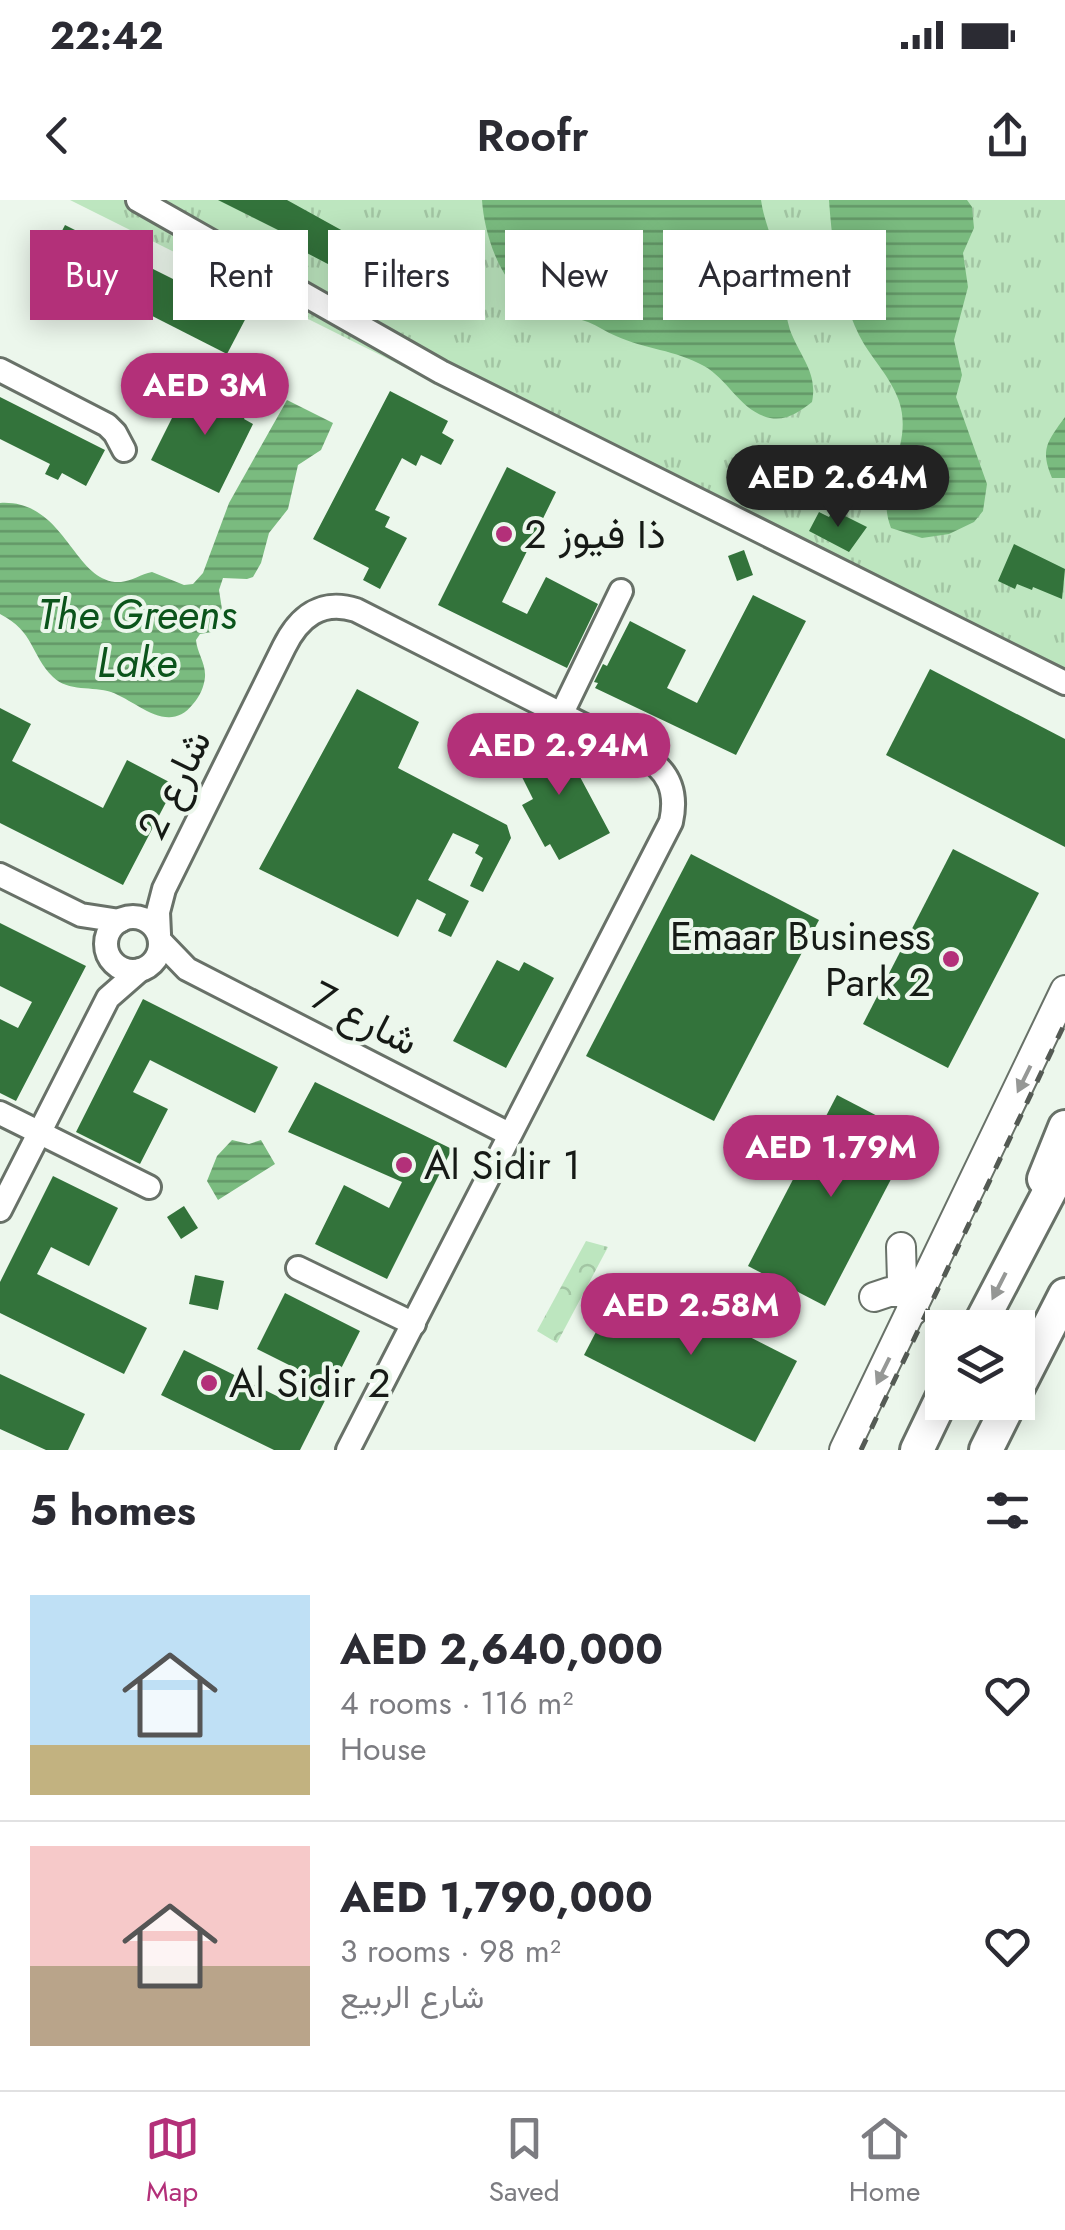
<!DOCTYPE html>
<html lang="en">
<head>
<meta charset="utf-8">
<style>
	:root { --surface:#fff; --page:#f7f7f7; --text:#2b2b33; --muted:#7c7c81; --line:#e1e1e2; --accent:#b33079 }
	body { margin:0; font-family:Jost,Vazirmatn,sans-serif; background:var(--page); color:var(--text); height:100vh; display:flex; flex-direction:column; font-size:38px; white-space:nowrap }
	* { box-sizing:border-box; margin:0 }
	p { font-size:32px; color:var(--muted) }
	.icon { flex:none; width:55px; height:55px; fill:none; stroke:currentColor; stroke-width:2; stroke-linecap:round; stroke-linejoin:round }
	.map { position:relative; height:1250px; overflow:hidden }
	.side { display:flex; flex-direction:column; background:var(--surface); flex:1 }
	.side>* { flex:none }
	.banner { position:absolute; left:30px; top:30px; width:1005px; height:90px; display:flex; gap:20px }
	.tools { position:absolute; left:925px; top:1110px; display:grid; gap:20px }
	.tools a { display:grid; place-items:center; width:110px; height:110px; border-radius:0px; background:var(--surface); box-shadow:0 5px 25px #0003; font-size:50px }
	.price { position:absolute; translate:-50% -85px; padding:0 22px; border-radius:35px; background:var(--accent); color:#fff; font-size:32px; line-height:65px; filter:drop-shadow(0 2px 5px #0008) }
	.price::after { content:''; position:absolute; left:50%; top:60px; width:30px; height:22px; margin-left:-15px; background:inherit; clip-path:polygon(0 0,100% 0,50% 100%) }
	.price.active { background:#222; color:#fff }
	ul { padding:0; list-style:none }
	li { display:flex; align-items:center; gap:30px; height:250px; padding:0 30px }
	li+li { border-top:2px solid var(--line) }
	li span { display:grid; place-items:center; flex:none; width:280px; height:200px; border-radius:0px; color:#555 }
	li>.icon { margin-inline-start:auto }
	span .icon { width:120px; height:120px; fill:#fffc; stroke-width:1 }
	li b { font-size:42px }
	h2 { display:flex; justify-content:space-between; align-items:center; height:120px; padding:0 30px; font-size:42px }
	.tag { padding:0 35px; border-radius:0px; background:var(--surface); box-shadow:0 5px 25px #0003; font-size:35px; line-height:90px }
	.tag.active { background:var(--accent); color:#fff }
	.status { display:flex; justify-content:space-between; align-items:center; height:70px; padding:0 50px; background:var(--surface); direction:ltr }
	.status svg { height:28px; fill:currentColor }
	header { display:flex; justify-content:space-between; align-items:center; height:130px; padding:0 30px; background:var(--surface); font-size:45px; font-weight:600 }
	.tab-bar { display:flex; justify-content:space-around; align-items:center; height:140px; border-top:2px solid var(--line); background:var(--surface); font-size:28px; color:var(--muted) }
	.tab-bar a { display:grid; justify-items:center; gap:5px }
	.tab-bar .active { color:var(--accent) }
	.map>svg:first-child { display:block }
	.grass { fill:url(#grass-tufts) }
	.forest { fill:url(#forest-crowns) }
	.water { fill:url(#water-rules) }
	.building { fill:#33733b }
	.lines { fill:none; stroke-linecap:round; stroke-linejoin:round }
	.minor-casing { stroke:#687168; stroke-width:28 }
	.major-casing { stroke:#687168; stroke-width:32 }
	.highway-casing { stroke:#687168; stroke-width:38 }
	.minor { stroke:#fff; stroke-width:22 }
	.major { stroke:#fff; stroke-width:28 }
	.highway { stroke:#fff; stroke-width:32 }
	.rail { stroke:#545a54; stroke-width:5; stroke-dasharray:12 12; stroke-linecap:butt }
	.oneway { fill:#969896 }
	.poi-dot { fill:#b33079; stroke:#ecf7ec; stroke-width:4 }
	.labels { text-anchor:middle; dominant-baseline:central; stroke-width:8; stroke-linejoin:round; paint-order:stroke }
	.poi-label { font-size:40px; fill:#161a16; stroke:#ecf7ec; text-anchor:start }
	.street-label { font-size:40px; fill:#161a16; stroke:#ecf7ec }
	.water-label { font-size:42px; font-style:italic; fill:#0b541b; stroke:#ecf7ec }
</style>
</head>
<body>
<div class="status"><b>22:42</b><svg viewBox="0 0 49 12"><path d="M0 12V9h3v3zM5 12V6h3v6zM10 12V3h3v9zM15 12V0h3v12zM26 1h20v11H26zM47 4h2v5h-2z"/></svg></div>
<header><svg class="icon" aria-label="back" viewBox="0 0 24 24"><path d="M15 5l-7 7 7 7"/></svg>Roofr<svg class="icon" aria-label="share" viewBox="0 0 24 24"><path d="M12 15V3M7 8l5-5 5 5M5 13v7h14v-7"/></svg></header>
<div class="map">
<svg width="1065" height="1250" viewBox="0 0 1065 1250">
	<defs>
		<pattern id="grass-tufts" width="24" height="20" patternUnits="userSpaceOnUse" patternTransform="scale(2.5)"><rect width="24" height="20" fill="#bde6bf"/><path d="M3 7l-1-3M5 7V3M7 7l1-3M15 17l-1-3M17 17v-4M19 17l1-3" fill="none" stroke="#a2c5a3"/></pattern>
		<pattern id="forest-crowns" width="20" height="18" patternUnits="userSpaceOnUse" patternTransform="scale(2.5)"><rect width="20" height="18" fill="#bde6bf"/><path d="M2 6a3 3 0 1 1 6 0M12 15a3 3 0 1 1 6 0" fill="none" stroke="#a2c5a3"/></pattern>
		<pattern id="water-rules" width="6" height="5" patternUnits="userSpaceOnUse" patternTransform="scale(2.5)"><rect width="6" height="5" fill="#7abb7f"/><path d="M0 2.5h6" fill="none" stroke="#639767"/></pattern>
	</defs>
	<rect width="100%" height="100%" fill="#ecf7ec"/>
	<polygon class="grass" points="70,0 1065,0 1065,497"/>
	<polygon class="forest" points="586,1041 608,1047 557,1143 537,1131"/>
	<g class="water">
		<path d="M482,0H761C764,22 773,39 778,60C785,82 783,108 790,130C800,157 818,172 812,202C799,212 787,221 770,218C740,211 729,180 704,166C676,150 644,149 616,136C606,132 598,126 588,122C564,113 548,117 524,97C498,76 484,32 482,0Z"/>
		<path d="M829,0H967L972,7L974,28L963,53L968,87L954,140L962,175L956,197L987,284L983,311L974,322L949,334L922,338L891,328C873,282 915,250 899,201C891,177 870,157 859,135C839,94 832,45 829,0Z"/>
		<path d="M287,200L333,223L321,250L298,265L288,309L269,333L261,363L253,377L247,379L223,378L219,390L224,422L218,431L200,434L196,440C197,453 206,463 205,477C204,487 200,496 193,504C168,536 137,501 111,492C93,486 68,492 53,477C30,454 35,432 0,414V303C67,299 73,385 121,382C132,381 141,374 152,372L184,385L193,384L203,373L229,303Z"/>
		<path d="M1065,217V278H1052C1040,249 1047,242 1065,217Z"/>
		<polygon points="232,940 249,944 261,940 275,964 218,1000 207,981 217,956"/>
	</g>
	<g class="building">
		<polygon points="218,0 287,0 343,31 356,35 354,38 432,75 431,77 450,87 433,119 282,40 286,34"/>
		<polygon points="65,25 247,116 227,154 46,62"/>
		<polygon points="204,183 250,206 244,219 253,224 219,293 151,260 183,196 195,201"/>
		<polygon points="390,191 448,221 442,233 454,240 441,265 421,255 416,266 402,258 375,310 390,317 385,327 407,338 380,389 363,380 369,368 313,339"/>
		<polygon points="0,197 105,250 86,286 62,273 58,280 45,274 50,264 0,239"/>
		<polygon points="507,267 556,292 502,402 527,414 546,377 598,404 567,468 438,405"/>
		<polygon points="833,310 867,327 849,352 809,331 819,312 829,317"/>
		<polygon points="1014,344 1065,369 1062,399 1033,387 1032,390 1017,384 1015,389 998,381"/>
		<polygon points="744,350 753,375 737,381 728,356"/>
		<polygon points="753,395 806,421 736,555 595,488 598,483 594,482 603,464 607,466 630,421 686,450 667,488 697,503"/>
		<polygon points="930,469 1065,539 1065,647 886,555"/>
		<polygon points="357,489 419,522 398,568 507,625 511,638 483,692 470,686 483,658 475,653 479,645 453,633 428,680 469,701 451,737 438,731 446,714 417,699 398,737 259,669"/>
		<polygon points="0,508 31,524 12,561 103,608 127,560 175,585 123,685 0,623"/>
		<polygon points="534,532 575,553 571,560 610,633 559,660 550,644 545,647 522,605 533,599 520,573 514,570"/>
		<polygon points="953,649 1039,693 948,868 863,824"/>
		<polygon points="691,654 819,720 714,921 586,856"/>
		<polygon points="0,723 86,766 16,901 0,893 0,819 18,828 32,802 0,786"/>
		<polygon points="497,760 519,771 524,762 554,778 506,868 453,841"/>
		<polygon points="143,799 278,867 255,913 150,860 133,892 168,909 140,964 76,932"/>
		<polygon points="315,882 452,949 387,1079 315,1044 344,985 389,1008 402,982 288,932"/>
		<polygon points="837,895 914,935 825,1106 748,1066"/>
		<polygon points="53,976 118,1008 89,1066 51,1047 37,1074 147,1128 124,1174 0,1113 0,1082"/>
		<polygon points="184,1006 198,1028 181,1039 167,1017"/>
		<polygon points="626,1074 797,1161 755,1242 584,1155"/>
		<polygon points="195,1075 224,1081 218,1110 189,1104"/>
		<polygon points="285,1093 360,1131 300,1250 274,1250 161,1195 184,1150 287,1201 303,1172 257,1149"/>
		<polygon points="0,1174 85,1214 68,1250 46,1250 0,1229"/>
	</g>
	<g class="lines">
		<g class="minor-casing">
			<g id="minor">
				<polyline points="138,0 441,172 1065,483"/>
				<polyline points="0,170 107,225 115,233 124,250"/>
				<polyline points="561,515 621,391"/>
				<polyline points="0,675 81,715 120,721"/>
				<circle cx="133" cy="744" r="27"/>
				<path d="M159,734L158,712L164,689L284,447C299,417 321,399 356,410L640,554C668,569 678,590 671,622L348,1250"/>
				<polyline points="160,741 187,769 509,934"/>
				<polyline points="0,913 149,987"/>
				<polyline points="0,1010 108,798 140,770"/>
				<polyline points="298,1068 414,1124"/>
			</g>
		</g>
		<g class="major-casing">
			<g id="major">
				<polyline points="901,1047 902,1081 914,1110"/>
				<polyline points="874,1097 889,1092 905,1092"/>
				<polyline points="844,1250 1065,790"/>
			</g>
		</g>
		<g class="highway-casing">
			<g id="highway">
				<polyline points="1044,979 1065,927"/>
				<polyline points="978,1128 1065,962"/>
				<polyline points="1018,1187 1065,1095"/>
				<polyline points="917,1250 942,1198"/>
				<polyline points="986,1250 1010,1202"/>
			</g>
		</g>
		<use href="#minor" class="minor"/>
		<use href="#major" class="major"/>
		<use href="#highway" class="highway"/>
		<polyline class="rail" points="861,1250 1065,823"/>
	</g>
	<defs><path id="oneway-solid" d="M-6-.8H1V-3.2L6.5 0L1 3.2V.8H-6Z" transform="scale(2.5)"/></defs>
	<g class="oneway">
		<use href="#oneway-solid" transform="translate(1024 879) rotate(116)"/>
		<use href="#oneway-solid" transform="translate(999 1086) rotate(117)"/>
		<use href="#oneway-solid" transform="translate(883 1171) rotate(116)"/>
	</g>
	<g class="poi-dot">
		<circle cx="504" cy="334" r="10"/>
		<circle cx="951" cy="759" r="10"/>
		<circle cx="404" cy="965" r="10"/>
		<circle cx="209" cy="1183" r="10"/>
	</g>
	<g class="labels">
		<g class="poi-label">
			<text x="524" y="334">ذا فيوز 2</text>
			<text x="931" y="736" text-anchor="end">Emaar Business<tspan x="931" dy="46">Park 2</tspan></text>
			<text x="424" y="965">Al Sidir 1</text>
			<text x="229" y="1183">Al Sidir 2</text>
		</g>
		<g class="street-label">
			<text transform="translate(174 584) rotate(-64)">شارع 2</text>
			<text transform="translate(365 818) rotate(27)">شارع 7</text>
		</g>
		<g class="water-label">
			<text x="137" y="414">The Greens<tspan x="137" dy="48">Lake</tspan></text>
		</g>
	</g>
</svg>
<div class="tools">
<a><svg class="icon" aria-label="layers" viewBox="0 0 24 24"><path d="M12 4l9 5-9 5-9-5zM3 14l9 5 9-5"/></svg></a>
</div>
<b class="price" style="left:205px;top:238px">AED 3M</b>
<b class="price active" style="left:838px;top:330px">AED 2.64M</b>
<b class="price" style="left:559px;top:598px">AED 2.94M</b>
<b class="price" style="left:831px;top:1000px">AED 1.79M</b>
<b class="price" style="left:691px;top:1158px">AED 2.58M</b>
<div class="banner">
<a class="tag active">Buy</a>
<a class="tag">Rent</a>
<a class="tag">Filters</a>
<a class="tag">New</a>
<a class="tag">Apartment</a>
</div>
</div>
<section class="side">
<h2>5 homes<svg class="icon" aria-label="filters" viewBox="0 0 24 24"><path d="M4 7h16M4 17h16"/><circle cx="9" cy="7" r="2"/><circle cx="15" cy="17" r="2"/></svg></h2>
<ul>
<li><span style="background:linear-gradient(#bfe0f5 75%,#c2b280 0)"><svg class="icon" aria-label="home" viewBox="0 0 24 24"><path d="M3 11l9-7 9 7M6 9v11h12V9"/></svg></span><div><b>AED 2,640,000</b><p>4 rooms · 116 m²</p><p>House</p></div><svg class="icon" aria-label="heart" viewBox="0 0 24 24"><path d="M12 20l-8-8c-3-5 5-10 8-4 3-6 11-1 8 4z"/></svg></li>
<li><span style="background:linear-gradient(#f6c9c9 60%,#b9a48a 0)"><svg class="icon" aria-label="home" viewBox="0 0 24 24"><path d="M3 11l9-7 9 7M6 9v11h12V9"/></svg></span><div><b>AED 1,790,000</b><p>3 rooms · 98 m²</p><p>شارع الربيع</p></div><svg class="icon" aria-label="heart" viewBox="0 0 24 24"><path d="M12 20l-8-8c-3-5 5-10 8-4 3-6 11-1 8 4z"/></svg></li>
</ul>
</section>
<nav class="tab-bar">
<a class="active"><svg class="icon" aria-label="map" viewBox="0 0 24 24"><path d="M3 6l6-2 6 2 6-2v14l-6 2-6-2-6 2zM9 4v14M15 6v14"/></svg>Map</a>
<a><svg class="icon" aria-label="saved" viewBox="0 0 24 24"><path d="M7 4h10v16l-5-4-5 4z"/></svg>Saved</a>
<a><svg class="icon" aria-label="home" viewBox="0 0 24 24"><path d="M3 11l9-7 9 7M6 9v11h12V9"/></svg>Home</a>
</nav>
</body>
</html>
